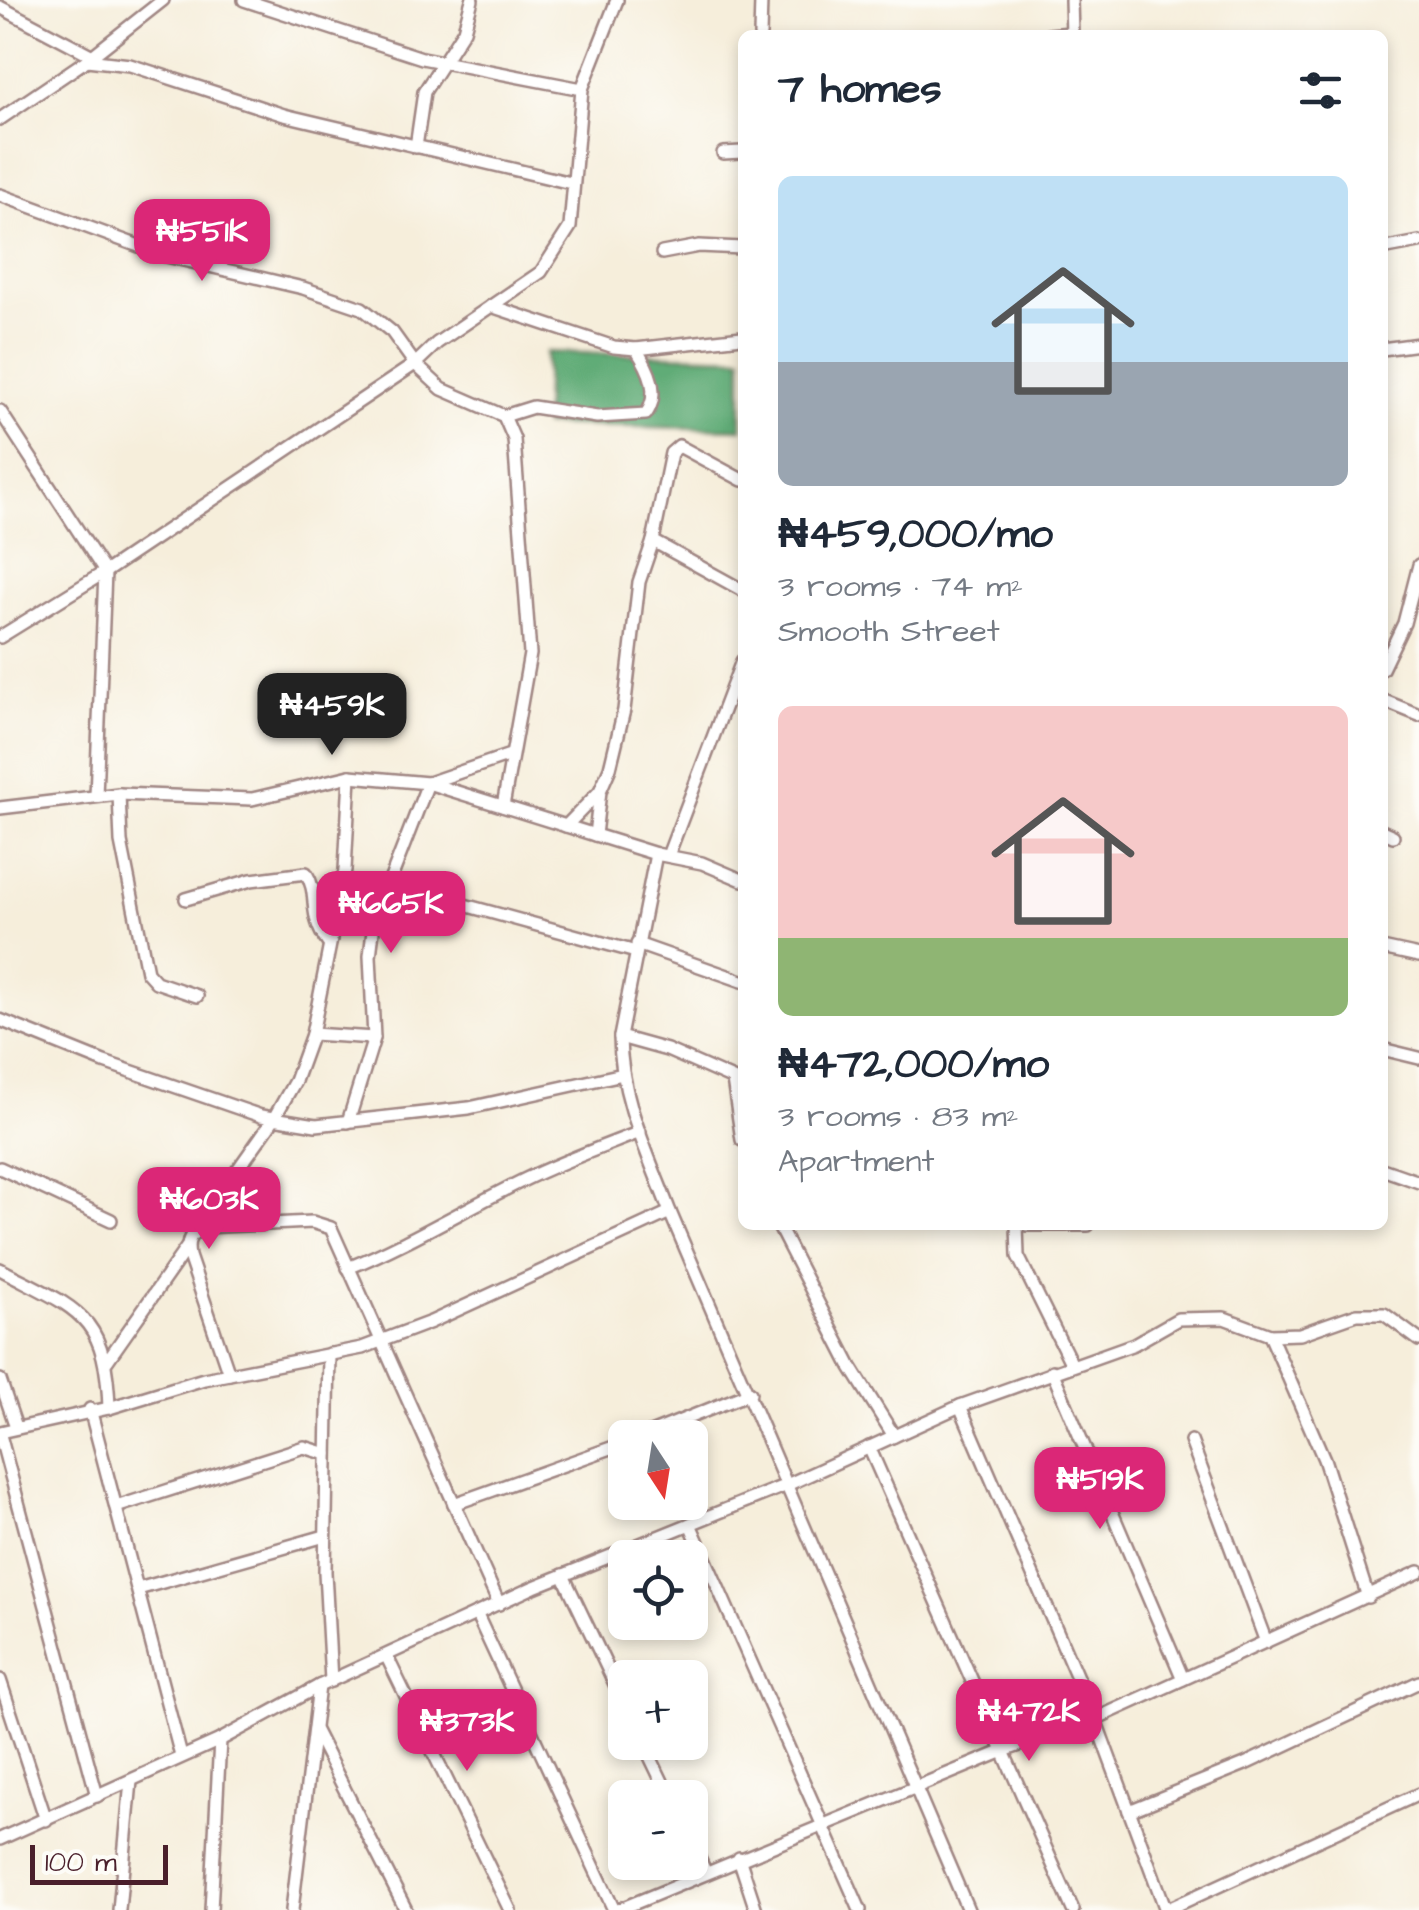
<!DOCTYPE html>
<html lang="en">
<head>
<meta charset="utf-8">
<style>
	:root { --surface:#fff; --page:#f2f2f3; --text:#1f2937; --muted:#747a83; --accent:#db2777 }
	body { margin:0; font-family:"Architects Daughter",sans-serif; background:var(--page); color:var(--text); height:100vh; display:flex; flex-direction:column; font-size:38px; white-space:nowrap }
	* { box-sizing:border-box; margin:0 }
	p { font-size:32px; color:var(--muted) }
	.icon { flex:none; width:55px; height:55px; fill:none; stroke:currentColor; stroke-width:2; stroke-linecap:round; stroke-linejoin:round }
	.map { position:relative; flex:1; overflow:hidden }
	.sheet { position:absolute; left:738px; top:30px; width:650px; height:1200px; display:flex; flex-direction:column; background:var(--surface); border-radius:15px; box-shadow:0 5px 15px #0003 }
	.sheet>* { flex:none }
	.needle { width:65px; rotate:168deg }
	.fabs { position:absolute; left:608px; top:1420px; display:grid; gap:20px }
	.fabs a { display:grid; place-items:center; width:100px; height:100px; border-radius:15px; background:var(--surface); box-shadow:0 5px 15px #0003; font-size:50px }
	.scale { position:absolute; left:30px; bottom:25px; width:138px; box-sizing:border-box; padding-left:10px; border:5px solid #4a1f2b; border-top:0; font-size:28px; line-height:35px; white-space:nowrap; color:#4a1f2b; -webkit-text-stroke:8px #fdfcf7; paint-order:stroke }
	.price { position:absolute; translate:-50% -85px; padding:0 22px; border-radius:20px; background:var(--accent); color:#fff; font-size:32px; line-height:65px; filter:drop-shadow(0 2px 5px #0008) }
	.price::after { content:''; position:absolute; left:50%; top:60px; width:30px; height:22px; margin-left:-15px; background:inherit; clip-path:polygon(0 0,100% 0,50% 100%) }
	.price.active { background:#222; color:#fff }
	ul { padding:0; list-style:none }
	li { display:grid; align-content:center; gap:20px; height:530px; padding:0 40px }
	li span { display:grid; place-items:center; height:310px; border-radius:15px; color:#555 }
	li>.icon { margin-inline-start:auto }
	span .icon { width:180px; height:180px; fill:#fffc; stroke-width:1 }
	li b { font-size:42px }
	h2 { display:flex; justify-content:space-between; align-items:center; height:120px; padding:0 40px; font-size:42px }
	.map>svg:first-child { display:block }
	.forest { fill:#60ac77; stroke:#556651; stroke-width:2.5 }
	.lines { fill:none; stroke-linecap:round; stroke-linejoin:round }
	.minor-casing { stroke:#a08683; stroke-width:16 }
	.minor { stroke:#fff; stroke-width:11 }
</style>
</head>
<body>
<div class="map">
<svg width="1419" height="1910" viewBox="0 0 1419 1910">
	<rect width="100%" height="100%" fill="#fdfcf7"/>
	<filter id="ink" filterUnits="userSpaceOnUse"><feTurbulence type="fractalNoise" baseFrequency=".01" numOctaves="2"/><feDisplacementMap in="SourceGraphic" scale="20" xChannelSelector="R" yChannelSelector="G"/><feConvolveMatrix kernelMatrix="1 2 1 2 8 2 1 2 1" color-interpolation-filters="sRGB"/></filter>
	<filter id="wash" filterUnits="userSpaceOnUse"><feTurbulence type="fractalNoise" baseFrequency=".0048" numOctaves="4" result="noise"/><feDisplacementMap in="SourceGraphic" scale="40" xChannelSelector="R" yChannelSelector="G"/><feGaussianBlur stdDeviation="2.25" result="paint"/><feColorMatrix in="noise" values="0 0 0 0 0 0 0 0 0 0 0 0 0 0 0 0 0 1.4 0 .05"/><feComposite in="paint" operator="in"/></filter>
	<g filter="url(#wash)">
		<rect width="100%" height="100%" fill="#f6eedb"/>
		<polygon class="forest" points="546,352 742,357 742,429 544,425"/>
	</g>
	<g filter="url(#ink)">
		<g class="lines">
			<g class="minor-casing">
				<g id="minor">
					<polyline points="244,0 422,58 582,89"/>
					<polyline points="1071,0 1072,35"/>
					<polyline points="0,7 91,55"/>
					<polyline points="760,35 761,0"/>
					<polyline points="1049,35 1071,33"/>
					<polyline points="87,60 130,65 284,115 571,183"/>
					<polyline points="0,119 87,60 163,0"/>
					<polyline points="416,147 424,92 464,30 472,0"/>
					<polyline points="723,153 742,152"/>
					<polyline points="0,195 166,256 303,288 362,308 392,332 415,364 442,389 504,416 514,439 530,654 503,806"/>
					<polyline points="1382,249 1419,242"/>
					<polyline points="662,253 699,246 742,248"/>
					<polyline points="491,306 614,347 636,349 742,337"/>
					<polyline points="1382,349 1419,344"/>
					<polyline points="0,411 105,572 96,796"/>
					<path d="M504,416L533,407L597,417L646,414C661,393 649,369 636,349"/>
					<polyline points="653,541 742,590"/>
					<polyline points="0,637 105,572 415,364 437,343 541,272 570,227 582,89 617,0"/>
					<polyline points="1382,669 1404,623 1419,565"/>
					<polyline points="1382,700 1419,715"/>
					<polyline points="119,794 121,842 147,972 156,982 197,996"/>
					<polyline points="0,808 119,794 252,799 350,776 428,783 656,854 702,863 742,880"/>
					<polyline points="566,826 600,791 610,768 624,710 639,582 653,541 671,453 679,446 742,480"/>
					<polyline points="1382,831 1393,836"/>
					<polyline points="595,835 600,791"/>
					<polyline points="669,853 742,661"/>
					<path d="M656,854L620,1037C620,1098 649,1156 670,1212L968,1910"/>
					<path d="M186,899L251,880L306,873C320,895 307,915 328,943"/>
					<polyline points="457,903 636,952"/>
					<polyline points="637,944 742,981"/>
					<polyline points="1382,948 1419,956"/>
					<polyline points="0,1020 104,1062 261,1116 316,1125 469,1108 623,1074"/>
					<polyline points="312,1034 374,1038"/>
					<polyline points="620,1037 667,1050 742,1083"/>
					<polyline points="1382,1049 1419,1058"/>
					<polyline points="733,1080 742,1140"/>
					<polyline points="348,1122 374,1038 370,956 374,922 428,783 510,755"/>
					<polyline points="0,1168 111,1220"/>
					<polyline points="1382,1169 1419,1182"/>
					<polyline points="778,1225 851,1367 894,1436"/>
					<polyline points="1017,1225 1018,1256 1072,1365"/>
					<polyline points="1027,1225 1088,1225"/>
					<polyline points="195,1230 273,1120 295,1081 312,1034 345,870 350,776"/>
					<path d="M348,1268C410,1243 466,1208 526,1179C563,1161 602,1147 640,1132"/>
					<path d="M0,1269C77,1310 106,1312 109,1408"/>
					<polyline points="1270,1335 1324,1459 1368,1597"/>
					<polyline points="329,1354 325,1572 331,1681"/>
					<polyline points="107,1361 187,1247"/>
					<polyline points="1052,1371 1183,1679"/>
					<path d="M229,1374L189,1256C186,1240 190,1233 205,1227L312,1222L331,1228L499,1604"/>
					<polyline points="0,1380 16,1427"/>
					<polyline points="960,1406 1095,1719 1166,1910"/>
					<polyline points="90,1409 181,1756"/>
					<polyline points="0,1432 109,1408 204,1379 362,1348 431,1322 670,1212"/>
					<polyline points="0,1435 97,1796"/>
					<polyline points="638,1438 750,1393"/>
					<polyline points="1191,1441 1266,1642"/>
					<polyline points="869,1447 1073,1910"/>
					<polyline points="454,1504 625,1443"/>
					<polyline points="116,1507 304,1447 327,1454"/>
					<polyline points="690,1524 860,1910"/>
					<polyline points="563,1575 625,1705"/>
					<polyline points="138,1589 325,1536"/>
					<polyline points="477,1615 614,1910"/>
					<polyline points="387,1657 510,1910"/>
					<polyline points="0,1680 46,1820"/>
					<polyline points="315,1731 406,1910"/>
					<polyline points="643,1742 670,1798"/>
					<polyline points="1129,1811 1245,1764 1419,1682"/>
					<polyline points="0,1839 220,1740 319,1686 534,1587 789,1484 960,1406 1134,1344 1178,1319 1224,1318 1270,1335 1300,1334 1357,1314 1384,1314 1419,1340"/>
					<polyline points="690,1839 705,1871"/>
					<polyline points="739,1858 756,1910"/>
					<polyline points="119,1910 131,1781"/>
					<polyline points="211,1910 220,1740"/>
					<polyline points="292,1910 319,1686"/>
					<polyline points="618,1910 1006,1750 1095,1719 1419,1572"/>
					<polyline points="1166,1910 1419,1794"/>
				</g>
			</g>
			<use href="#minor" class="minor"/>
		</g>
	</g>
</svg>
<div class="fabs">
<a><svg class="needle" viewBox="-14 -14 28 28"><path d="M0-13l5 13h-10z" fill="#e53935"/><path d="M0 13l5-13h-10z" fill="#747a83"/></svg></a>
<a><svg class="icon" aria-label="locate" viewBox="0 0 24 24"><circle cx="12" cy="12" r="6"/><path d="M12 2v4M12 18v4M2 12h4M18 12h4"/></svg></a>
<a>+</a>
<a>−</a>
</div>
<div class="scale">100 m</div>
<b class="price" style="left:202px;top:284px">₦551K</b>
<b class="price active" style="left:332px;top:758px">₦459K</b>
<b class="price" style="left:391px;top:956px">₦665K</b>
<b class="price" style="left:209px;top:1252px">₦603K</b>
<b class="price" style="left:1100px;top:1532px">₦519K</b>
<b class="price" style="left:1029px;top:1764px">₦472K</b>
<b class="price" style="left:467px;top:1774px">₦373K</b>
<section class="sheet">
<h2>7 homes<svg class="icon" aria-label="filters" viewBox="0 0 24 24"><path d="M4 7h16M4 17h16"/><circle cx="9" cy="7" r="2"/><circle cx="15" cy="17" r="2"/></svg></h2>
<ul>
<li><span style="background:linear-gradient(#bfe0f5 60%,#9aa5b1 0)"><svg class="icon" aria-label="home" viewBox="0 0 24 24"><path d="M3 11l9-7 9 7M6 9v11h12V9"/></svg></span><div><b>₦459,000/mo</b><p>3 rooms · 74 m²</p><p>Smooth Street</p></div></li>
<li><span style="background:linear-gradient(#f6c9c9 75%,#8fb573 0)"><svg class="icon" aria-label="home" viewBox="0 0 24 24"><path d="M3 11l9-7 9 7M6 9v11h12V9"/></svg></span><div><b>₦472,000/mo</b><p>3 rooms · 83 m²</p><p>Apartment</p></div></li>
</ul>
</section>
</div>
</body>
</html>
